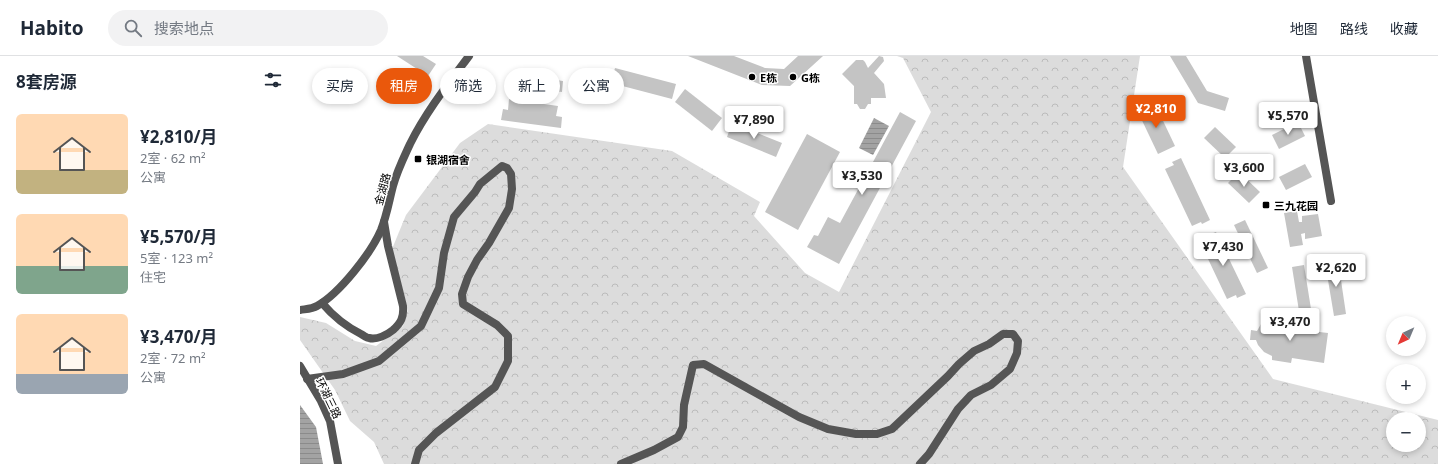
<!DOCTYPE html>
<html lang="zh">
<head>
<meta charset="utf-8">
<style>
	:root { --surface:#fff; --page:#f2f2f3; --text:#1f2937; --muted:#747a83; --line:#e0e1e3; --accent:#ea580c }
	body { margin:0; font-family:"Noto Sans","Noto Sans SC",sans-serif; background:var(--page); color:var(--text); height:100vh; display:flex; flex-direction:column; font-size:15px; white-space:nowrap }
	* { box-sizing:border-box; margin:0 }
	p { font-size:13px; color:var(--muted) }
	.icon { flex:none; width:22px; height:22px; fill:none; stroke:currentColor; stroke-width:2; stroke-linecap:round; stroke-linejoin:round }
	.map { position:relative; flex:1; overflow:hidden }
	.sheet { display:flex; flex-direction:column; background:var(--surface); width:300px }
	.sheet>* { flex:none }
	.banner { position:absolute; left:12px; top:12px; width:380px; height:36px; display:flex; gap:8px }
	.needle { width:26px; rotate:224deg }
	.controls { position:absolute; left:1086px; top:260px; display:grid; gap:8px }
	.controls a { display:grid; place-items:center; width:40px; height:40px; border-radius:50%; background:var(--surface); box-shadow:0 2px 6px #0003; font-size:20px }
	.price { position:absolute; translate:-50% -34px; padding:0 9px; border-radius:4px; background:#fff; color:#222; font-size:13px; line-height:26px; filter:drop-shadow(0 1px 2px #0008) }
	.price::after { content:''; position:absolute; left:50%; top:24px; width:12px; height:9px; margin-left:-6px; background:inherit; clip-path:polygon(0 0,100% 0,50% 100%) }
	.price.on { background:var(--accent); color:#fff }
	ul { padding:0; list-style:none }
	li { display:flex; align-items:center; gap:12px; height:100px; padding:0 16px }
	li span { display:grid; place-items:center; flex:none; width:112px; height:80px; border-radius:6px; color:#555 }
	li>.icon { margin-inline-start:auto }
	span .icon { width:48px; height:48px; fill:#fffc; stroke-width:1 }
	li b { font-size:17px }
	h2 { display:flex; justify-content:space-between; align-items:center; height:48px; padding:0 16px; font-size:17px }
	.pill { padding:0 14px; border-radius:18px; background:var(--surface); box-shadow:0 2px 6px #0003; font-size:14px; line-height:36px }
	.pill.on { background:var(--accent); color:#fff }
	header { display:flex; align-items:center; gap:24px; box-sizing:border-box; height:56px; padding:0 20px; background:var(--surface); border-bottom:1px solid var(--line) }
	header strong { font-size:19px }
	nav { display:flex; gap:22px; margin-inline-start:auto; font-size:14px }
	.search { width:280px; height:36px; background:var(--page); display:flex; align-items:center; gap:10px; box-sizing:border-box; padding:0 14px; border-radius:22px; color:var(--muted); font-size:15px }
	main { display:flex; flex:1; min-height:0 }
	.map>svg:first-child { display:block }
	.forest { fill:url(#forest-crowns); fill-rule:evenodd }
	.water { fill:url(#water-rules) }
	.building { fill:#c4c4c4 }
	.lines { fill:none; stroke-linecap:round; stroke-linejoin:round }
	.minor { stroke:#555; stroke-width:8 }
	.poi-dot { fill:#000; stroke:#fff; stroke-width:1.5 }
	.labels { text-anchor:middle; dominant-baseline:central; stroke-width:3; stroke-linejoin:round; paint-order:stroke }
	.poi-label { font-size:11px; font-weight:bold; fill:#000; stroke:#fff; text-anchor:start }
	.street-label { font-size:11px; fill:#000; stroke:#fff }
</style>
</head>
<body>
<header>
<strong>Habito</strong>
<div class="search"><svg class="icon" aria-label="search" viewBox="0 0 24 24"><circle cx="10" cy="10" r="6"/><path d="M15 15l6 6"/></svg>搜索地点</div>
<nav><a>地图</a><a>路线</a><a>收藏</a></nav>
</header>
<main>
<section class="sheet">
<h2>8套房源<svg class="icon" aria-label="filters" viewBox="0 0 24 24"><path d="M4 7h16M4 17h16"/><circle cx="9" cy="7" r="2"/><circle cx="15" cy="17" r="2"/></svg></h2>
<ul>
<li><span style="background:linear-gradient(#ffd9b3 70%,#c2b280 0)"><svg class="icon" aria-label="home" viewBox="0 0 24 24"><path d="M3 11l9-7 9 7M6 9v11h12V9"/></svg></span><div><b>¥2,810/月</b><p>2室 · 62 m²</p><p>公寓</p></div></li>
<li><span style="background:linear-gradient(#ffd9b3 65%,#7fa58c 0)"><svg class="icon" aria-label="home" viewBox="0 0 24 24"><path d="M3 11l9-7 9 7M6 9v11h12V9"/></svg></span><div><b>¥5,570/月</b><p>5室 · 123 m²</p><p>住宅</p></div></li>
<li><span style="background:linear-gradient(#ffd9b3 75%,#9aa5b1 0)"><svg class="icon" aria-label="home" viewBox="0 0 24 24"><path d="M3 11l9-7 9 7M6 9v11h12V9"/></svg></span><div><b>¥3,470/月</b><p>2室 · 72 m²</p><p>公寓</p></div></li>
</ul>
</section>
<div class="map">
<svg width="1138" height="408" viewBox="0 0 1138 408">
	<defs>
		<pattern id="forest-crowns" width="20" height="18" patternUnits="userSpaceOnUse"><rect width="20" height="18" fill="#dcdcdc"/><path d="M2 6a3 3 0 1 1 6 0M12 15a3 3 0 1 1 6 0" fill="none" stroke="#bbb"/></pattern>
		<pattern id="water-rules" width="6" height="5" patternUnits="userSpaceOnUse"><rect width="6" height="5" fill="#a3a3a3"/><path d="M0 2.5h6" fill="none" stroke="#8b8b8b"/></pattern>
	</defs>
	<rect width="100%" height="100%" fill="#fff"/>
	<path class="forest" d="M597,0H840L823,111L973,323L1138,364V408H84L74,386L50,365L35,334L0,284V261L26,267L55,285L76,290L103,270L108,254L92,193L106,159L160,87L188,68L372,95L460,146L454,160L505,217L539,236L631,56L603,2ZM1093,363H1119V389H1093Z"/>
	<g class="water">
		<polygon points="574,62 589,70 573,99 559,92"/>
		<polygon points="0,349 16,371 23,408 0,408"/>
	</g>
	<g class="building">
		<polygon points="97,0 123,0 136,8 128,20"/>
		<polygon points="388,0 434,0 465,12 484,13 498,0 523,0 490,30 462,29"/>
		<polygon points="579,0 583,1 584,5 574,17 584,28 586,42 571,42 571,48 568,48 565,53 560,53 557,48 554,48 554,30 542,18 556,4 563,4 565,6 568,12"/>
		<polygon points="870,0 886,0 907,35 929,42 925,55 898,47"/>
		<polygon points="315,12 376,28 372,43 311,27"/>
		<polygon points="214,18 263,25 262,36 213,29"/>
		<polygon points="385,33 422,62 412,75 375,46"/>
		<polygon points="209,43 258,50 256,60 262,61 261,72 201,64 203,53 208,54"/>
		<polygon points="855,48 875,90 858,98 838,56"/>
		<polygon points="600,56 616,65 539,208 507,191 514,179 518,180 528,161 540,167"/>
		<polygon points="998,66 1005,80 979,93 972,79"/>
		<polygon points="432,67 482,87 476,101 427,81"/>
		<polygon points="915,71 936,91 925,102 904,82"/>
		<polygon points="507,78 540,96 498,174 465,156"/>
		<polygon points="881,102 910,164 902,168 901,166 892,170 865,113 874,109 872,106"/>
		<polygon points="1005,108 1012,121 986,134 979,121"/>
		<polygon points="939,116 960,136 949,147 928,127"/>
		<polygon points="997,155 999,166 1002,166 1002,160 1018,158 1022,180 1005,183 1005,177 1001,178 1003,189 990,191 984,157"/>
		<polygon points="945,164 968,212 957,217 934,169"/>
		<polygon points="916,176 946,238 937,242 936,239 927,243 900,186 909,182 908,179"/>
		<polygon points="1038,204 1046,258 1034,260 1025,206"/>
		<polygon points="1004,209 1011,253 999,255 992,211"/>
		<polygon points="974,262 983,263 987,266 993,273 1028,277 1024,307 992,302 991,307 972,304 972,300 964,296 958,289 956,284 950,284 951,274 957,275 961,268 965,265"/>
	</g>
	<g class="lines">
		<g class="minor">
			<polyline points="1006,0 1031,145"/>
			<path d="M22,247C33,260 45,270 61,278C63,279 67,282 69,282C77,284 87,279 93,274C101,267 104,261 103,250L88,190L84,166"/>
			<path d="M0,254C6,253 12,253 17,250C40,237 71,197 81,174C87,159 89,145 93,130C97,115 104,101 110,88C126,56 148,28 169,0"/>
			<polyline points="0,310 21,345 30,365 38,408"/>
			<polyline points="7,323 43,318 79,305 121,270 139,232 144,197 154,161 175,136 180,128 202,110 207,112 211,118 212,133 209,152 189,187 177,204 168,221 162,238 163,248 197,269 208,280 208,305 195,331 136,377 119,394 115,408"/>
			<polyline points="321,408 354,394 378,381 383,371 384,349 393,309 404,308 499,361 528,373 556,378 577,378 592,373 648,320 659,308 674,295 689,288 703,278 713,278 718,285 717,297 710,313 691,329 671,339 658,353 629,398 620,408"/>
		</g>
	</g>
	<g class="poi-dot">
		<circle cx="452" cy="21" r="4"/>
		<circle cx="493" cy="21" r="4"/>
		<rect x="114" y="99" width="8" height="8" rx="2"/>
		<rect x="962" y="145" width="8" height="8" rx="2"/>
	</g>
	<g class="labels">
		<g class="poi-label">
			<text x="460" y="21">E栋</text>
			<text x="501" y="21">G栋</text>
			<text x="126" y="103">银湖宿舍</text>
			<text x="974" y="149">三九花园</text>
		</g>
		<g class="street-label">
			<text transform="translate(82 133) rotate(-75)">金湖路</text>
			<text transform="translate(29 342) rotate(64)">环湖三路</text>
		</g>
	</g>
</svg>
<div class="controls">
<a><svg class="needle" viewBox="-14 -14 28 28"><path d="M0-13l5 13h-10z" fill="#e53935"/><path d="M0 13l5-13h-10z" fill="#747a83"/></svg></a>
<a>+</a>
<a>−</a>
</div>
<b class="price on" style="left:856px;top:73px">¥2,810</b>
<b class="price" style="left:988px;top:80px">¥5,570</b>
<b class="price" style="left:454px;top:84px">¥7,890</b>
<b class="price" style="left:944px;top:132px">¥3,600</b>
<b class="price" style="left:562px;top:140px">¥3,530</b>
<b class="price" style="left:923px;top:211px">¥7,430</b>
<b class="price" style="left:1036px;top:232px">¥2,620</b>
<b class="price" style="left:990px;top:286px">¥3,470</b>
<div class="banner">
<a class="pill">买房</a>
<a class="pill on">租房</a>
<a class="pill">筛选</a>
<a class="pill">新上</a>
<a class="pill">公寓</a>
</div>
</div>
</main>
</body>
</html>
